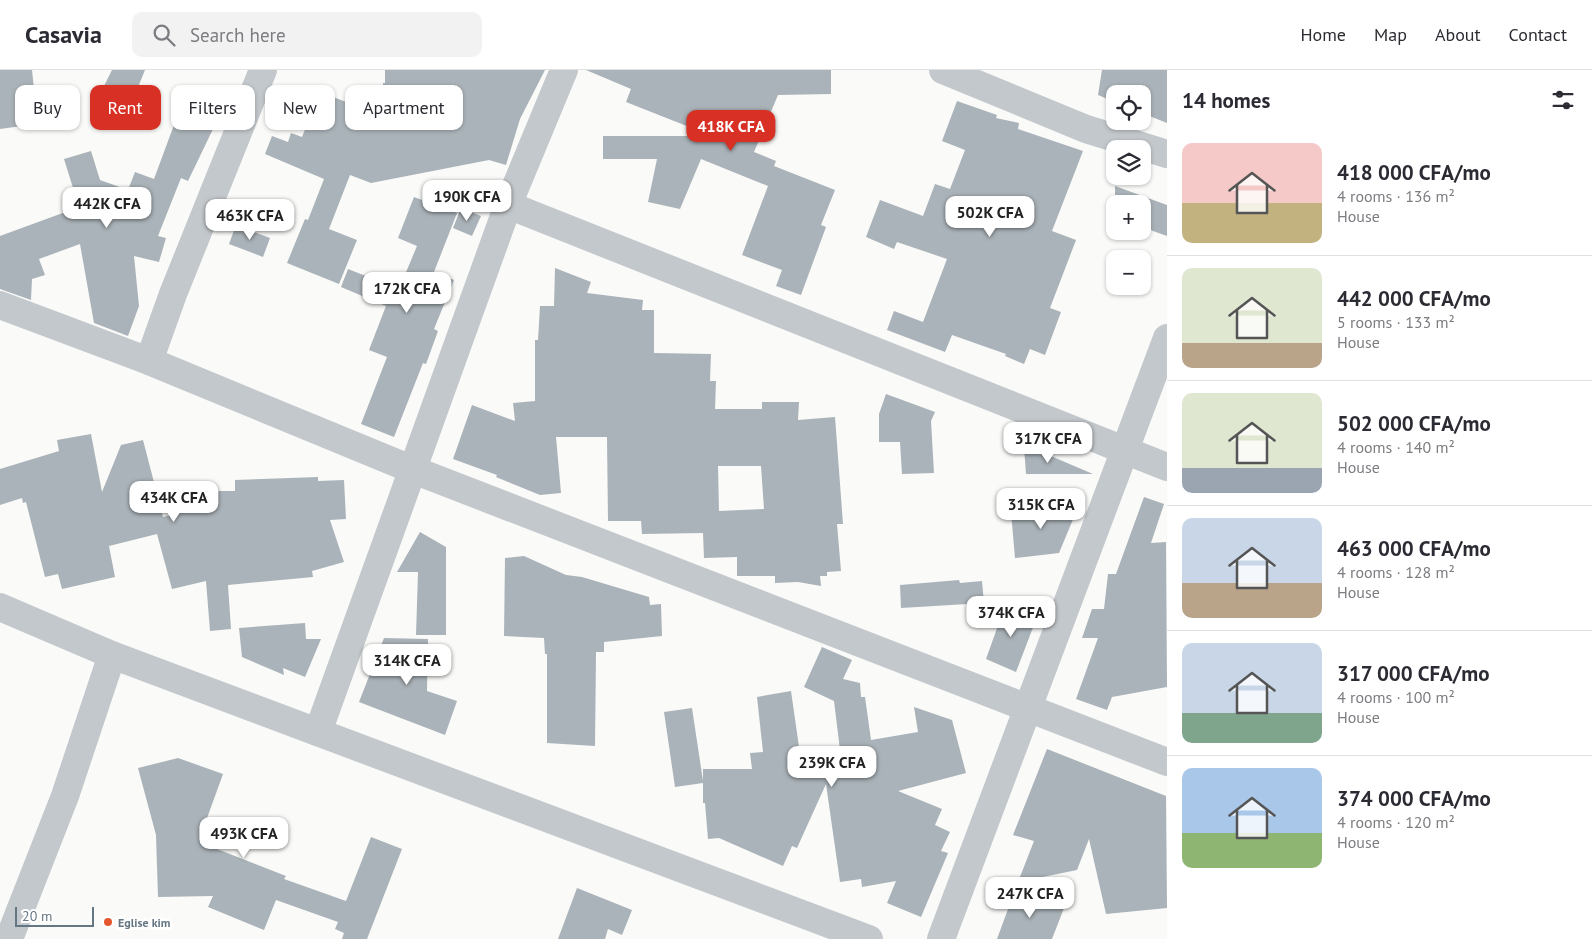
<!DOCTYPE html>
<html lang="en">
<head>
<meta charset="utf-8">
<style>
	:root { --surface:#fff; --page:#f2f2f3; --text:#2b2b33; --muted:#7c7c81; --line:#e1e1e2; --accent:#d93025 }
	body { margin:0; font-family:"PT Sans",sans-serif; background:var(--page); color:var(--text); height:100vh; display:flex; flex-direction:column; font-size:19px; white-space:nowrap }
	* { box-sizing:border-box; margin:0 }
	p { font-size:16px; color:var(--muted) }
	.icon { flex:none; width:28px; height:28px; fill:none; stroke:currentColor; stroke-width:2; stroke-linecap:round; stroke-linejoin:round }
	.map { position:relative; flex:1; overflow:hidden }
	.panel { display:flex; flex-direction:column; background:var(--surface); width:425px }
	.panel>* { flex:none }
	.hud { position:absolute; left:15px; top:15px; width:475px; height:45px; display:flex; gap:10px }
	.controls { position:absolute; left:1106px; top:15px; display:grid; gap:10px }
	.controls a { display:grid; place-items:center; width:45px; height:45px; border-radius:10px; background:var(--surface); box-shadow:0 1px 4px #0004; font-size:25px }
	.scale { position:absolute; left:15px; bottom:12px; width:79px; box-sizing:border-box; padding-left:5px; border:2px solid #657683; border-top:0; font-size:14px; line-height:18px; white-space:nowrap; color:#657683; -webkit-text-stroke:4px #fff; paint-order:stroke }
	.price { position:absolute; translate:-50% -42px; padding:0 11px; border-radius:10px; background:#fff; color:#222; font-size:16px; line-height:32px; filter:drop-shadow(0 1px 2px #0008) }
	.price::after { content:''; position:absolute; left:50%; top:30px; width:15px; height:11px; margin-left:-8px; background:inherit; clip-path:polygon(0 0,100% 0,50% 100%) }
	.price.selected { background:var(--accent); color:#fff }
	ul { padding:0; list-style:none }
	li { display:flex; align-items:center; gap:15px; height:125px; padding:0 15px }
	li+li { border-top:1px solid var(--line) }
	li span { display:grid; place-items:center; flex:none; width:140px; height:100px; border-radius:10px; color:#555 }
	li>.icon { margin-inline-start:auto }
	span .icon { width:60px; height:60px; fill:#fffc; stroke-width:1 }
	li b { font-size:21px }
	h2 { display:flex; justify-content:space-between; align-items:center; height:60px; padding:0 15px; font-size:21px }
	.chip { padding:0 18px; border-radius:10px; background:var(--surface); box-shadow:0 1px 4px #0004; font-size:18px; line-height:45px }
	.chip.selected { background:var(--accent); color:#fff }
	header { display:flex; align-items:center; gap:30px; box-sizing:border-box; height:70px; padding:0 25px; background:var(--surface); border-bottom:1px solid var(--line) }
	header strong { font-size:24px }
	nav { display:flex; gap:28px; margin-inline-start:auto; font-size:18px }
	.search { width:350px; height:45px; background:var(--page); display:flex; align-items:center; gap:12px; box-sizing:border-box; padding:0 18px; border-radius:10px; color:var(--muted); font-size:19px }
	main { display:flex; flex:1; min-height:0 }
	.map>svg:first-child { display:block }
	.building { fill:#aab3b9; fill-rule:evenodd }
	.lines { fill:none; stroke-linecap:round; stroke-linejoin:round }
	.minor { stroke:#c3c8cc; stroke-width:28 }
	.poi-dot { fill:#e4572e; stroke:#fff; stroke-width:2 }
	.labels { text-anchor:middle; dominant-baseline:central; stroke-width:5; stroke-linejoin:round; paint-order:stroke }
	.poi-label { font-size:12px; font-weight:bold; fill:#657683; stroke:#fff; text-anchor:start }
</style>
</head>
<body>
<header>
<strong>Casavia</strong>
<div class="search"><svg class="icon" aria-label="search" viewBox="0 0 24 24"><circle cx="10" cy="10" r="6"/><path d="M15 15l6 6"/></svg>Search here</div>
<nav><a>Home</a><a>Map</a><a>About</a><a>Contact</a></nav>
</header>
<main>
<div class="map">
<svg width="1167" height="869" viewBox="0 0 1167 869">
	<rect width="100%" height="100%" fill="#fafaf8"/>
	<g class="building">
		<polygon points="0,0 32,0 37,47 21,49 22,56 0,59"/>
		<polygon points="112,0 145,0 125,49 94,36"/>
		<polygon points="385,0 545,0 520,49 506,95 489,90 371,113 350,105 329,159 357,170 339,214 287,193 305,149 308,150 324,109 265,84 272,66 288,72 291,63 302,67 320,22 383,46 383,13 385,13"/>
		<polygon points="586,0 831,0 831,24 778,25 754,82 776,91 774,96 835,120 821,155 826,157 801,225 776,216 782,200 742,185 768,116 701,89 680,139 648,132 657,89 603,89 603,66 712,66 626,32 631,19"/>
		<polygon points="1102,0 1167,0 1167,53 1142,43 1142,24 1115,24 1115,32 1098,25"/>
		<polygon points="957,31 997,45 996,48 1019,53 1018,59 1083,81 1052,161 1076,170 1050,238 1061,242 1045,285 1030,279 1024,294 1005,286 1006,284 952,265 945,282 887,260 894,241 923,252 947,189 897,172 894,179 866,167 880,130 923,146 935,114 950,119 965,80 942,71"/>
		<polygon points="178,44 213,59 188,111 181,108 158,166 166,168 159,192 134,186 139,236 128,266 94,253 80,174 39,189 45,205 32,209 31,230 0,219 0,166 79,137 64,89 91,81 100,110 128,120 135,102 154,109"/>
		<polygon points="1115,116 1167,135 1167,166 1142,157 1142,134 1115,134"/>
		<polygon points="414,127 457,143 434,202 454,210 434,259 438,261 426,294 423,293 394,367 361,354 387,287 369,280 386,236 341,217 348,199 399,219 417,176 398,168"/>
		<polygon points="461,138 481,146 472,166 453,158"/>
		<polygon points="236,155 270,168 263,187 229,174"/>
		<path d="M555,198L591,212L587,223L643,230L642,240H654V283L711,284L710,311H716L715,339H762V332H799L798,350L835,347L843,454H837L841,501L827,502V506H820L821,516L798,512L775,513V506H737V487L704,488L703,463L642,464L641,451H608L607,367H556L561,423L540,425L496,407L497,405L453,389L472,335L515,351L513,333L535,331V270H538L540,236H554ZM718,396H761L764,439L719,441Z"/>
		<polygon points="886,324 935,342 931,351 934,403 902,404 900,372 879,372 879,344"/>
		<polygon points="91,364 102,422 121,375 143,370 163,447 208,436 207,421 235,421 235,410 318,407 318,411 344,410 346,449 330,450 344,492 312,501 313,507 228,515 231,559 210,561 206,511 172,519 157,464 109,476 115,507 62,519 58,504 45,507 26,432 23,433 22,428 0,435 0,399 59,381 57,370"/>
		<polygon points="1024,377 1032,380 1032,378 1093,404 1026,404"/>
		<polygon points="1144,427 1164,434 1151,473 1166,472 1167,617 1112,627 1107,640 1076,629 1098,568 1082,568 1092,539 1104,539 1108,504 1116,504"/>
		<polygon points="1079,435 1059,483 1015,488 1011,442"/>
		<polygon points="420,462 446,477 446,565 416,565 418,502 397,502"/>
		<polygon points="524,486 566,505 582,507 649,527 650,535 661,534 662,566 604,572 604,582 596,582 595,676 547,673 547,584 545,584 544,568 504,566 505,488"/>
		<polygon points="959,510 960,513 982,511 984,533 901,538 900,515"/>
		<polygon points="1005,536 1037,547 1016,602 986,589"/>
		<polygon points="305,553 306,569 321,569 305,607 283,598 284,605 242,587 239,558"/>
		<polygon points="384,568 428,569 427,621 457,631 445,665 359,632"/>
		<polygon points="822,577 852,590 843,609 860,613 861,627 865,627 871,670 918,662 914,637 952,650 966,703 898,721 942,739 935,755 950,762 941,781 948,783 921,847 887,833 896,811 862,817 861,809 840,812 826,714 797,778 792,776 783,796 719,768 708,769 705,733 703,733 703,713 675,717 664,642 692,638 703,711 703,699 752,699 750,683 763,682 757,627 791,621 802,698 841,688 834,631 804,617"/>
		<polygon points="1047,679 1166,726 1167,838 1106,844 1089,769 1077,800 1018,812 1034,771 1013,765"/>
		<polygon points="178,688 223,704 206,751 205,754 218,759 212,774 218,776 217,779 286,806 284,809 346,831 371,767 402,779 367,869 342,869 344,863 335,859 338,852 276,830 264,860 208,837 213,826 158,827 156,765 138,698"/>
		<polygon points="577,818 632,840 622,865 608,859 605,869 558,869"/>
		<polygon points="1015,820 1064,838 1052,869 997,869"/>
	</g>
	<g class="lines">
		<g class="minor">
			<polyline points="943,0 1086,59 1167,84"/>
			<polyline points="508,135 1167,397"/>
			<polyline points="0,235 149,291 411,399 1167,692"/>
			<polyline points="149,291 173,224 263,0"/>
			<polyline points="0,537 112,585 869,869"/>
			<polyline points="318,662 508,135 564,0"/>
			<polyline points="9,869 65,726 112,585"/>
			<polyline points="941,869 1167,268"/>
		</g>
	</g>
	<circle class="poi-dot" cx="108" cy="852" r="5"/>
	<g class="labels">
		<g class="poi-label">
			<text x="118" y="852">Eglise kim</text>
		</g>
	</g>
</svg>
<div class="controls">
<a><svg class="icon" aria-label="locate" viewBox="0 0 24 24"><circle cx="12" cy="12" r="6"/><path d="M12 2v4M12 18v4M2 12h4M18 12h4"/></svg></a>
<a><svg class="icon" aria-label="layers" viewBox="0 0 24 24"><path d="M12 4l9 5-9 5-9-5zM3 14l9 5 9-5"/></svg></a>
<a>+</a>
<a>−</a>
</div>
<div class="scale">20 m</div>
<b class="price selected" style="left:731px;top:82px">418K CFA</b>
<b class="price" style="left:467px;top:152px">190K CFA</b>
<b class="price" style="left:107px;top:159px">442K CFA</b>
<b class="price" style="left:990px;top:168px">502K CFA</b>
<b class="price" style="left:250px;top:171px">463K CFA</b>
<b class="price" style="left:407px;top:244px">172K CFA</b>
<b class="price" style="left:1048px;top:394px">317K CFA</b>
<b class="price" style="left:174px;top:453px">434K CFA</b>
<b class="price" style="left:1041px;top:460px">315K CFA</b>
<b class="price" style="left:1011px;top:568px">374K CFA</b>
<b class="price" style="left:407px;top:616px">314K CFA</b>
<b class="price" style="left:832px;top:718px">239K CFA</b>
<b class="price" style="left:244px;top:789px">493K CFA</b>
<b class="price" style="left:1030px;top:849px">247K CFA</b>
<div class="hud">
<a class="chip">Buy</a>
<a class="chip selected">Rent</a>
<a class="chip">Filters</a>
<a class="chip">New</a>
<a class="chip">Apartment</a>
</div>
</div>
<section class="panel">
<h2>14 homes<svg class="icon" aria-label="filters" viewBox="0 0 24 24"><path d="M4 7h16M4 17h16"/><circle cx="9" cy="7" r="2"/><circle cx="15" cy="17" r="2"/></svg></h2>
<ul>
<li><span style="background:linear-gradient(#f6c9c9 60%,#c2b280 0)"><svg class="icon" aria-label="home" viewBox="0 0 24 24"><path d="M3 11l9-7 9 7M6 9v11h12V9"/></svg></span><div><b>418 000 CFA/mo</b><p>4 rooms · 136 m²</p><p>House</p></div></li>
<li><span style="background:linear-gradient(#dfe7d0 75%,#b9a48a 0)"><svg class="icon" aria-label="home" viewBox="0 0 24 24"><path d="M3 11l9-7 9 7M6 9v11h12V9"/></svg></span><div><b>442 000 CFA/mo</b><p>5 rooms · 133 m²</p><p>House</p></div></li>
<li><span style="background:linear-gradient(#dfe7d0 75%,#9aa5b1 0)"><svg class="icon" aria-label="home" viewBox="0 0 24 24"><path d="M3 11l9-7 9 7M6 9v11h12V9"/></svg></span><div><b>502 000 CFA/mo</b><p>4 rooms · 140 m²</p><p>House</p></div></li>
<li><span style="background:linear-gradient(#c9d6e8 65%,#b9a48a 0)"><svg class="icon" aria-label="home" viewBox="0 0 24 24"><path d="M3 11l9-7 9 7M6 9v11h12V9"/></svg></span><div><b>463 000 CFA/mo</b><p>4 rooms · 128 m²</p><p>House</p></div></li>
<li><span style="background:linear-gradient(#c9d6e8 70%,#7fa58c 0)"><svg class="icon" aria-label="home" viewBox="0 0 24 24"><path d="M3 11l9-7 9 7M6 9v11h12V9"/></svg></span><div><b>317 000 CFA/mo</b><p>4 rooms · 100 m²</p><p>House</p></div></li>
<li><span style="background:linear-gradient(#a9c7e8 65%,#8fb573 0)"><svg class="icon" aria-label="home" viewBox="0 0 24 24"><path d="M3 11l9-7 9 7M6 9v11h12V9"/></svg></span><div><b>374 000 CFA/mo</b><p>4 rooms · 120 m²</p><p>House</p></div></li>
</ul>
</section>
</main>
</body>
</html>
